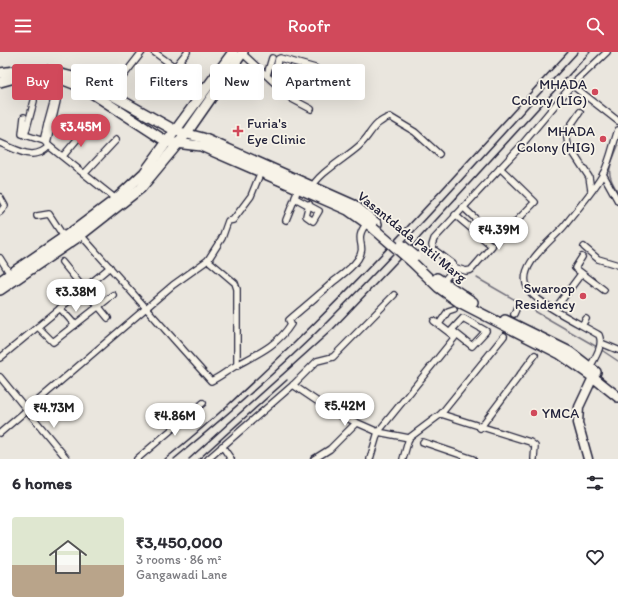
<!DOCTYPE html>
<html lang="en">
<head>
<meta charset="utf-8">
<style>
	:root { --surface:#fff; --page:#f7f7f7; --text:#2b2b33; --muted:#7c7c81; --line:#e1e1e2; --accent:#d1495b }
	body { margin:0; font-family:Itim,sans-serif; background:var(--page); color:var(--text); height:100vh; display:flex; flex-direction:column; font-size:15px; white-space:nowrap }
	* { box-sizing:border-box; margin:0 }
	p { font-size:13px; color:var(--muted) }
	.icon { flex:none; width:22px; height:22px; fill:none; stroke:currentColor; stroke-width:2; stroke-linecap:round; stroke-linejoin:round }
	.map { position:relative; height:407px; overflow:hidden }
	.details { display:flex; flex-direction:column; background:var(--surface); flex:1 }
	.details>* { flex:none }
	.hud { position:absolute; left:12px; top:12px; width:400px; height:36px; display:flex; gap:8px }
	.price { position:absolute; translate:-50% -34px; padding:0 9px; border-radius:14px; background:#fff; color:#222; font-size:13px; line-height:26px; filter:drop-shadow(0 1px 2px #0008) }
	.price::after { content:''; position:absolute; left:50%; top:24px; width:12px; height:9px; margin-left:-6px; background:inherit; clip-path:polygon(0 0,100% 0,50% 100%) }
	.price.selected { background:var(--accent); color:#fff }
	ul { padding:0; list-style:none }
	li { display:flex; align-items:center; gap:12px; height:100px; padding:0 12px }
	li+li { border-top:1px solid var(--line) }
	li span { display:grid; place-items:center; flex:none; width:112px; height:80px; border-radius:4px; color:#555 }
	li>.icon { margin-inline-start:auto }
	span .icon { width:48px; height:48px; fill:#fffc; stroke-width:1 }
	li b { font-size:17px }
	h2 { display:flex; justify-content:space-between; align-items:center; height:48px; padding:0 12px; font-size:17px }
	.pill { padding:0 14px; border-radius:4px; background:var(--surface); box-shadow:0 4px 16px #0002; font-size:14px; line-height:36px }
	.pill.selected { background:var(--accent); color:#fff }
	header { display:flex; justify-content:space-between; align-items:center; height:52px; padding:0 12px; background:var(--accent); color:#fff; font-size:18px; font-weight:600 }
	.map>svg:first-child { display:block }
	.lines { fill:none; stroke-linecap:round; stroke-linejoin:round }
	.stream { stroke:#716f7b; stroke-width:1.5 }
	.street-casing { stroke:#22223b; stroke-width:8 }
	.secondary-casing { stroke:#22223b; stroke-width:11 }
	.primary-casing { stroke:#22223b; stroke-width:12 }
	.street { stroke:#f7f3e8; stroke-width:5.5 }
	.secondary { stroke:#f7f3e8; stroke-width:8 }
	.primary { stroke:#f7f3e8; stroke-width:9 }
	.rail { stroke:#22223b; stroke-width:1.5 }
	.primary-bridge-casing { stroke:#22223b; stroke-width:12; stroke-linecap:butt }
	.primary-bridge { stroke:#f7f3e8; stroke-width:9 }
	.poi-dot { fill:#d1495b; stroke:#f7f3e8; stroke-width:1.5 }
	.labels { text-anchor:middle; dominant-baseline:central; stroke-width:3.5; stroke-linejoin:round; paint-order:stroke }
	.poi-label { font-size:14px; fill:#22223b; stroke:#f7f3e8; text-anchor:end }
	.street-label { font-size:14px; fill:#22223b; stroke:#f7f3e8 }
</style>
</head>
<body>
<header><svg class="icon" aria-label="menu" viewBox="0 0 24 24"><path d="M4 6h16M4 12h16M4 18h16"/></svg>Roofr<svg class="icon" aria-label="search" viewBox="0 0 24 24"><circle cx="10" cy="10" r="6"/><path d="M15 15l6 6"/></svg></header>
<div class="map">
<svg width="618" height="407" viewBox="0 0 618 407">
	<rect width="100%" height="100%" fill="#eae6de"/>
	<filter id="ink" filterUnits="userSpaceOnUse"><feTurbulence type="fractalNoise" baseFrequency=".025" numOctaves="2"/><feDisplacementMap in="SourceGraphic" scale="8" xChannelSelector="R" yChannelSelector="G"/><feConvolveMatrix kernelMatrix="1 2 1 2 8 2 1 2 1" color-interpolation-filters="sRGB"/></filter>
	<g filter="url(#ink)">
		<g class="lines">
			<g class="stream">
				<path d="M618,94C610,115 604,119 618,140"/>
				<polyline points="477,226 597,295"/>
				<polyline points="600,297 618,309"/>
			</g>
			<g class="street-casing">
				<g id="street">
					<polyline points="154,0 205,37"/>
					<polyline points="242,1 292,47 311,57"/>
					<polyline points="175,15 187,0"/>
					<polyline points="267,23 272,6"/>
					<polyline points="121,27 142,0"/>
					<polyline points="572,33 618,69"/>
					<polyline points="298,44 275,24 278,7 280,6 315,16"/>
					<polyline points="297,46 303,30"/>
					<polyline points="580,60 566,80 568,93 589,125 591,138"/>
					<polyline points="24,65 22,82 44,89 49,94"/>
					<polyline points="47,73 53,51"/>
					<polyline points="25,83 34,49"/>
					<polyline points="44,85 47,73 49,73"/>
					<path d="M0,91C18,98 34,110 49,94L117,148"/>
					<polyline points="47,92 57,49"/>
					<polyline points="63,104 85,78"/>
					<polyline points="85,121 116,88"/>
					<polyline points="603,122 618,149"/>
					<path d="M311,137C318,121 346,106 359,94C372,82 372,71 390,65L415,80L439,102"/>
					<polyline points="0,145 5,154 0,160"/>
					<polyline points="295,146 319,159 313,169 306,164 309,152"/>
					<polyline points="463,155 498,188 535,150 500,116"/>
					<polyline points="37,164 49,162 64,185"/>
					<polyline points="286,168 295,146 298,135"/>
					<path d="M80,182L211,329C220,325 228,318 237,313C257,302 278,293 291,272L289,268C304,255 319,243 333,230C342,223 352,216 358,207C368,192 352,189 367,171"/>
					<polyline points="584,195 598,207 618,213"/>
					<polyline points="582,205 575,216 604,238"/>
					<polyline points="0,206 10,222"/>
					<polyline points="208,208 235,231 237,237 237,314"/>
					<polyline points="62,210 108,266"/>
					<polyline points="453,215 466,219 471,218 492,194 455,163"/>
					<polyline points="441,232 453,218 453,212 433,197 432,193 434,187 519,96 572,33 607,0"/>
					<polyline points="60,256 75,273"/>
					<polyline points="555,257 581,222"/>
					<polyline points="514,262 517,255"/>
					<polyline points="439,272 448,259 454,257"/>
					<polyline points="582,273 586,267"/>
					<polyline points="38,275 53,290 113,243"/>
					<polyline points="450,280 463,266 486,279 472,294 453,279"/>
					<polyline points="601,291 618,298"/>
					<polyline points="0,306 110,215"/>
					<path d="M589,317C594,307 604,294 599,283C584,274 536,251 528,237C515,214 553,188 565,173C575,160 596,136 603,122C610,109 613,92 618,78"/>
					<polyline points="0,325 67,407"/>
					<polyline points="293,333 333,360 378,380 409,386"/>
					<polyline points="441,362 530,390 535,394 534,407"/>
					<polyline points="480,376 535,303"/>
					<polyline points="0,381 173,233 208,208 222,186 228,169 233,168 251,144 262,117"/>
					<polyline points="423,390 473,407"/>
					<polyline points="222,394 231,407"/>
					<polyline points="137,407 203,351"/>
					<polyline points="208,407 293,333 317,309 333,305 394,243"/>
					<polyline points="314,407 330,397 356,371"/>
					<polyline points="370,407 378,380 455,285 434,269"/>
					<polyline points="403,407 409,386 441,362 504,284"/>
				</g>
			</g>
			<g class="secondary-casing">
				<polyline id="secondary" points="588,407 578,371 579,355 595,321"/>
			</g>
			<g class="primary-casing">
				<g id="primary">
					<polyline points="0,21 23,18 45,18 85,28 176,79 203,86 354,153 377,172"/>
					<polyline points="61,27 84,36 167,90 201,94 348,158 372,175"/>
					<polyline points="0,30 22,24 31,24"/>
					<polyline points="411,209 438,235 459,250 560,302 593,325 618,345"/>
					<polyline points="437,226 473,250"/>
					<polyline points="0,229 76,177 116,147 144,121 233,0"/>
					<polyline points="0,238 81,183 141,136 186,82 243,0"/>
					<polyline points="505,268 570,300 596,320"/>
				</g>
			</g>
			<use href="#street" class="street"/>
			<use href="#secondary" class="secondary"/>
			<use href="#primary" class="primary"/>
			<g class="rail">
				<path d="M165,407C209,372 250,333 291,294C388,200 476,99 568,0"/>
				<path d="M174,407C227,363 279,318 327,270C414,183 495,90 578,0"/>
				<polyline points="189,407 333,277 413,193 590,0"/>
				<polyline points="199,407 287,328"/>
			</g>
			<g class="primary-bridge-casing">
				<g id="primary-bridge">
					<polyline points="373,176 411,209"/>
					<polyline points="402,193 415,204"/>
				</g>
			</g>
			<use href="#primary-bridge" class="primary-bridge"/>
		</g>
	</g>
	<g class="poi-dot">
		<circle cx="595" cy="40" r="4"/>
		<path d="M236 73h4v4h4v4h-4v4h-4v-4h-4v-4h4z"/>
		<circle cx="603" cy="87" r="4"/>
		<circle cx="583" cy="244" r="4"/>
		<circle cx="534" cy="361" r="4"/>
	</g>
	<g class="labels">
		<g class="poi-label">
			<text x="587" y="32">MHADA<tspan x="587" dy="16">Colony (LIG)</tspan></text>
			<text x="247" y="71" text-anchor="start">Furia's<tspan x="247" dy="16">Eye Clinic</tspan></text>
			<text x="595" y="79">MHADA<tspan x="595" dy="16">Colony (HIG)</tspan></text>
			<text x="575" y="236">Swaroop<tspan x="575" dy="16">Residency</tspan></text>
			<text x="542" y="361" text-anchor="start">YMCA</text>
		</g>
		<g class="street-label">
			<text transform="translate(412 185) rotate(39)">Vasantdada Patil Marg</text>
		</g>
	</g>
</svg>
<b class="price selected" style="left:81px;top:96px">₹3.45M</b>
<b class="price" style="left:499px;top:199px">₹4.39M</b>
<b class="price" style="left:76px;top:261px">₹3.38M</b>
<b class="price" style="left:345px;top:375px">₹5.42M</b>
<b class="price" style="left:54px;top:377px">₹4.73M</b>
<b class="price" style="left:175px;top:385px">₹4.86M</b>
<div class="hud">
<a class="pill selected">Buy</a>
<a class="pill">Rent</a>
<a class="pill">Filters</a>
<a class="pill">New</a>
<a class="pill">Apartment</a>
</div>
</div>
<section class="details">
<h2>6 homes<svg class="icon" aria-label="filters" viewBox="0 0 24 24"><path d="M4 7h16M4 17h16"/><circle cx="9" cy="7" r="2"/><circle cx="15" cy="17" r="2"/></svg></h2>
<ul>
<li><span style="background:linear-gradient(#dfe7d0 60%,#b9a48a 0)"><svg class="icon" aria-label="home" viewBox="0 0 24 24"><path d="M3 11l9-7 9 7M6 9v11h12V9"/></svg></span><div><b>₹3,450,000</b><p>3 rooms · 86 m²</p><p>Gangawadi Lane</p></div><svg class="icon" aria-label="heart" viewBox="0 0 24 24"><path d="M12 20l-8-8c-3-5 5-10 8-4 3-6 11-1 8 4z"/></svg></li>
</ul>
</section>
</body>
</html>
